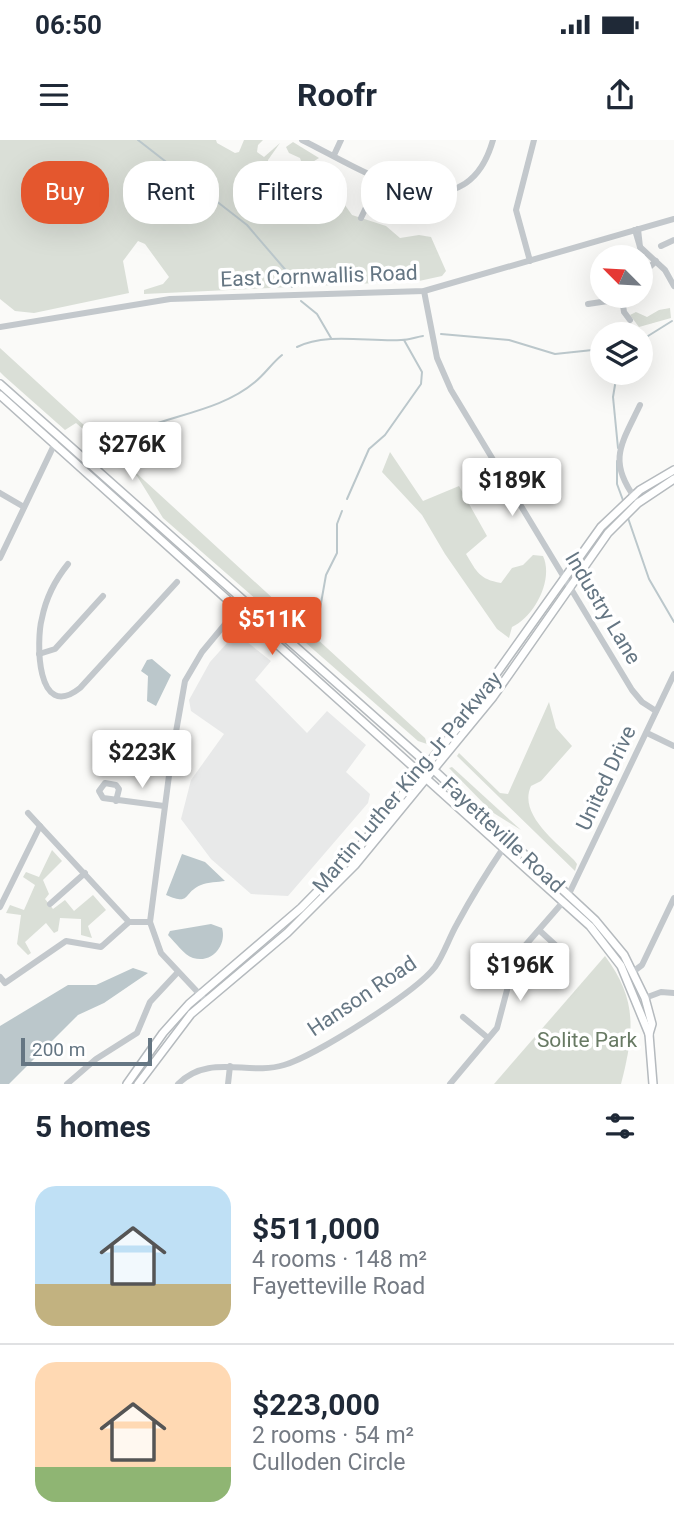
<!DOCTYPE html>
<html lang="en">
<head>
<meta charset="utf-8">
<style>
	:root { --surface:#fff; --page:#f2f2f3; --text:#1f2937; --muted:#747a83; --line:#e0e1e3; --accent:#e4572e }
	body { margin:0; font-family:Roboto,sans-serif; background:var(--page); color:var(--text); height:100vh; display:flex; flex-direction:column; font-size:26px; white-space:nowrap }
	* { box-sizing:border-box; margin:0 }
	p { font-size:23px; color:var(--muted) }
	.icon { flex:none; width:38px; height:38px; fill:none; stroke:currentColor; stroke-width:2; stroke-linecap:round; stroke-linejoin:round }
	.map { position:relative; height:944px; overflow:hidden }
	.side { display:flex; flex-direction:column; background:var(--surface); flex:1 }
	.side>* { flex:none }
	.hud { position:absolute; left:21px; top:21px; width:634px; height:63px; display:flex; gap:14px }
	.needle { width:46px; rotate:294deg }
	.controls { position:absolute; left:590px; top:105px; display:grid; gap:14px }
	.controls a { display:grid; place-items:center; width:63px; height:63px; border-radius:50%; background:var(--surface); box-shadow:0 7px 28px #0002; font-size:35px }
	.scale { position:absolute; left:21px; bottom:18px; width:131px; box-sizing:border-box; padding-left:7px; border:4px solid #657683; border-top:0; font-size:19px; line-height:24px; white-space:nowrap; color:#657683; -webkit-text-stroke:5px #fff; paint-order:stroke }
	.price { position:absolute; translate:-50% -60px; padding:0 16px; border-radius:7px; background:#fff; color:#222; font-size:23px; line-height:46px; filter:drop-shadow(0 2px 4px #0008) }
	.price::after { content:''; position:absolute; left:50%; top:42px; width:21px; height:16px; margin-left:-10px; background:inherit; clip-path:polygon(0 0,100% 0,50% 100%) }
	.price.active { background:var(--accent); color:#fff }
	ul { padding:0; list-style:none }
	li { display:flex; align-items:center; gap:21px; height:175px; padding:0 35px }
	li+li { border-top:2px solid var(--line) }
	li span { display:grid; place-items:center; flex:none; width:196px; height:140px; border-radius:21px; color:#555 }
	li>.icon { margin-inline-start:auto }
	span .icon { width:84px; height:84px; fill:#fffc; stroke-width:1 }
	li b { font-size:30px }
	h2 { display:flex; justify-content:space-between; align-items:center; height:84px; padding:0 35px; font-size:30px }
	.pill { padding:0 24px; border-radius:28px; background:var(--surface); box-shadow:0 7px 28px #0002; font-size:24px; line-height:63px }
	.pill.active { background:var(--accent); color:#fff }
	.status { display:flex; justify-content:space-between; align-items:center; height:49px; padding:0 35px; background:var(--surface); direction:ltr }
	.status svg { height:19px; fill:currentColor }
	header { display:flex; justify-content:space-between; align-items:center; height:91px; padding:0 35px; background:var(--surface); font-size:32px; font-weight:700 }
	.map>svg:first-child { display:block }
	.built { fill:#e8e9e9 }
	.green { fill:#dadfd7 }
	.water { fill:#bbc7cb }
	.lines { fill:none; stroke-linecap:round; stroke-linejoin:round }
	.stream { stroke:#bbc7cb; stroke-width:2 }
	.major-casing { stroke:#b5babe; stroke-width:10 }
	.minor { stroke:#c3c8cc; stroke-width:6 }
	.major { stroke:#fff; stroke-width:7 }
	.labels { text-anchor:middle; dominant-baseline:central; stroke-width:7; stroke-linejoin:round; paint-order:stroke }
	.street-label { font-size:21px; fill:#657683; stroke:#fff }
	.park-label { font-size:21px; fill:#687a64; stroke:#fff }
</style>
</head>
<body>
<div class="status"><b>06:50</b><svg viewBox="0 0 49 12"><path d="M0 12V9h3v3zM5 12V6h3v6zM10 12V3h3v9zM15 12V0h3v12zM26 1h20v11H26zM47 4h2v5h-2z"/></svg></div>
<header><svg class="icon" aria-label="menu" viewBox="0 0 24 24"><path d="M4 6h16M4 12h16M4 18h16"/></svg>Roofr<svg class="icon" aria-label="share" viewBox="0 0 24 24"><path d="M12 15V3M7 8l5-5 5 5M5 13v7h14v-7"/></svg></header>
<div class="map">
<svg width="674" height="944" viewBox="0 0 674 944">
	<rect width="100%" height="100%" fill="#fafaf8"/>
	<polygon class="built" points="236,493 271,521 255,540 307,593 327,571 366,605 346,632 370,654 368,663 288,756 251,754 211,719 181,679 191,640 224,594 191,571 189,560 210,522"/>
	<g class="green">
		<polygon points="0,0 216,0 217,3 235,13 239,12 244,0 263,0 258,5 257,12 264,17 280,3 268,20 268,31 291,40 297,37 302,24 300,18 289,13 286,7 293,2 319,18 311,23 302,44 310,50 322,48 323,58 334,63 342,61 352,75 386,86 400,98 419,95 431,97 446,131 442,136 419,141 144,154 144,150 163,144 169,137 145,104 138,101 123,121 129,153 34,173 15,171 0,159"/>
		<polygon points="670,168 671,178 639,187 630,175 636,172 647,177 659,170"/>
		<polygon points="0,208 425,598 427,604 418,601 163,378 137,336 76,283 65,290 4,236 0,232"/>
		<path d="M390,312L423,361L459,346L487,396L466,414C477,432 479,439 501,443L512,428L523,425L533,415L543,416C554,440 534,477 512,487L509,498L497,489L445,414L422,375L382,332Z"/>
		<path d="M549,562L556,588L572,606L541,641L531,646C518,674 556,702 574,720L577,724L575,731L457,616L459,613L500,653L508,654Z"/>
		<polygon points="452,627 521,690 492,672 449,628"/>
		<polygon points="52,710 62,721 43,740 49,754 45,759 53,769 65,760 74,771 93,755 106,770 88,786 92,798 81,795 81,779 60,778 58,791 54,793 46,783 25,802 31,813 28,815 17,804 21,775 6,773 10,765 24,770 35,745 23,737 26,732 39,737"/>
		<path d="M605,816C638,860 634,893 621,944H494Z"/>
	</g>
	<g class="water">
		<polygon points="152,519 171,535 156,566 147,561 148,536 141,531 147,520"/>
		<path d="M182,714L205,722L225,741C218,742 208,742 201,745C182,753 192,766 166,755Z"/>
		<path d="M211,784L222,788C227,804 213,824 193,818C184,815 175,802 168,795L170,791Z"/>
		<polygon points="133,828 148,833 104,863 78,875 9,944 0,944 0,886 68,845 96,845"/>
	</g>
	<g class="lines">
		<g class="stream">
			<polyline points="138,0 247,85 289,134 292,147"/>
			<polyline points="301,161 317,174 331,198"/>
			<polyline points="441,194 509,200 555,214 602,209"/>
			<polyline points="640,201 672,181"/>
			<path d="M297,207C326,192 369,202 401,200C409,200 416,197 423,196"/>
			<polyline points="617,233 613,257 618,308"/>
			<path d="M134,303L141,289C178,274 223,269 255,242C265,234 272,223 282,215"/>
			<polyline points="617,321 617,344 624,363"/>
			<polyline points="347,359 369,309 385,295 421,244 422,232 404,200"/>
			<polyline points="628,378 649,439 674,482"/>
			<polyline points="318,480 326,435 337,413 337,384 342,371"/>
		</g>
		<g class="major-casing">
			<g id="major">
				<polyline points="0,244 422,619 595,780 624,815 645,858 652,884 649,894 653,944"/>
				<polyline points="0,255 590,786 621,826 649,894"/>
				<polyline points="127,944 163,893 189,864 301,768 351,717 459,586 601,387 640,350 674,330"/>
				<polyline points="138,944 191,874 287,793 355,725 493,557 608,393 638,363 674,339"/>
			</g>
		</g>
		<g class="minor">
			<path d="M302,0C360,28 464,102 493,0"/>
			<polyline points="334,15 341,0"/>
			<polyline points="361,78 380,38"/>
			<polyline points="635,90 640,107 638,89"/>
			<polyline points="661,106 674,100"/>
			<polyline points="640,107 665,130 674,146"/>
			<polyline points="530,121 516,70 534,0"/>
			<polyline points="640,136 656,121"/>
			<polyline points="424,151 437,218 451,250 632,550 642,562 656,571"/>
			<polyline points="622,158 624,172 630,180"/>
			<polyline points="588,164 621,159"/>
			<polyline points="0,187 170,159 424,151 674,79"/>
			<polyline points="0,353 24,367"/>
			<path d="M635,358C607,320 622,303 640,265"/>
			<polyline points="0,418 55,303"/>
			<path d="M68,424C55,440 46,458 42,478C36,500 36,583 80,548L177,442"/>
			<polyline points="39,514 55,509 103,456"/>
			<polyline points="647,593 674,606"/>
			<polyline points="116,661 119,649 116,645 105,643 99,651 103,658 164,666"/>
			<polyline points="28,673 40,686"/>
			<polyline points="568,756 674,534"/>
			<polyline points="50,764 85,733"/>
			<polyline points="0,767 40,686 129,782"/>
			<polyline points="539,790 563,812"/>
			<polyline points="634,831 642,825 674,758"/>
			<polyline points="0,837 5,843 66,801 101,807 129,782 150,782"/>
			<polyline points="645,858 661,852 674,853"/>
			<polyline points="205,860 161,813 150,782 171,620 185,541 202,512 241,465"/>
			<polyline points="463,877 488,898"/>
			<polyline points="67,944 96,919 137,893 150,862 178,832"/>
			<path d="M178,944C209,913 248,936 284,925C315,916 416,852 435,827C444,814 449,798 457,784C471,758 487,732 504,707"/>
			<polyline points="228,944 230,926"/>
			<polyline points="450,944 497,888 516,816 563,762"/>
		</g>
		<use href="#major" class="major"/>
	</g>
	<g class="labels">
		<g class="street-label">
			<text transform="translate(319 136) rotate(-2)">East Cornwallis Road</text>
			<text transform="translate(603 468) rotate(59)">Industry Lane</text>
			<text transform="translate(606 638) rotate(-65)">United Drive</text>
			<text transform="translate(407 642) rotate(-50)">Martin Luther King Jr Parkway</text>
			<text transform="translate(503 695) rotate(43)">Fayetteville Road</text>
			<text transform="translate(362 856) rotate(-34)">Hanson Road</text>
		</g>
		<g class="park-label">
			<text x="587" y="900">Solite Park</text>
		</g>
	</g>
</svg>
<div class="controls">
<a><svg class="needle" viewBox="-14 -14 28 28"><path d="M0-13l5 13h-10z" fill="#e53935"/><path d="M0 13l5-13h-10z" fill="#747a83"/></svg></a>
<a><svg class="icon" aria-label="layers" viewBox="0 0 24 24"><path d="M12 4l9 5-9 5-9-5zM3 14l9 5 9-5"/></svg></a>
</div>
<div class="scale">200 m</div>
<b class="price" style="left:132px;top:342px">$276K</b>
<b class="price" style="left:512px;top:378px">$189K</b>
<b class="price active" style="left:272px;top:517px">$511K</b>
<b class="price" style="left:142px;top:650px">$223K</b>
<b class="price" style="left:520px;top:863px">$196K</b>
<div class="hud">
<a class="pill active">Buy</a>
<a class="pill">Rent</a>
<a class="pill">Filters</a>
<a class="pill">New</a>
</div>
</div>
<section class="side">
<h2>5 homes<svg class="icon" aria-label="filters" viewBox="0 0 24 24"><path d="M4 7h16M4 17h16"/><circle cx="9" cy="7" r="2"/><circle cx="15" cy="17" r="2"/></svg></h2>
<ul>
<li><span style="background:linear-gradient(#bfe0f5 70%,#c2b280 0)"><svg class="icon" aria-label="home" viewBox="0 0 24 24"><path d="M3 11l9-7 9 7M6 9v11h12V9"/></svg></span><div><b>$511,000</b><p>4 rooms · 148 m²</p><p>Fayetteville Road</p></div></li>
<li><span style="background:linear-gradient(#ffd9b3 75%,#8fb573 0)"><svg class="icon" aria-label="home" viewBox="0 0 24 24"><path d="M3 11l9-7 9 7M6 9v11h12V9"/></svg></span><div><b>$223,000</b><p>2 rooms · 54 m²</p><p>Culloden Circle</p></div></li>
</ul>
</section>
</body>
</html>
